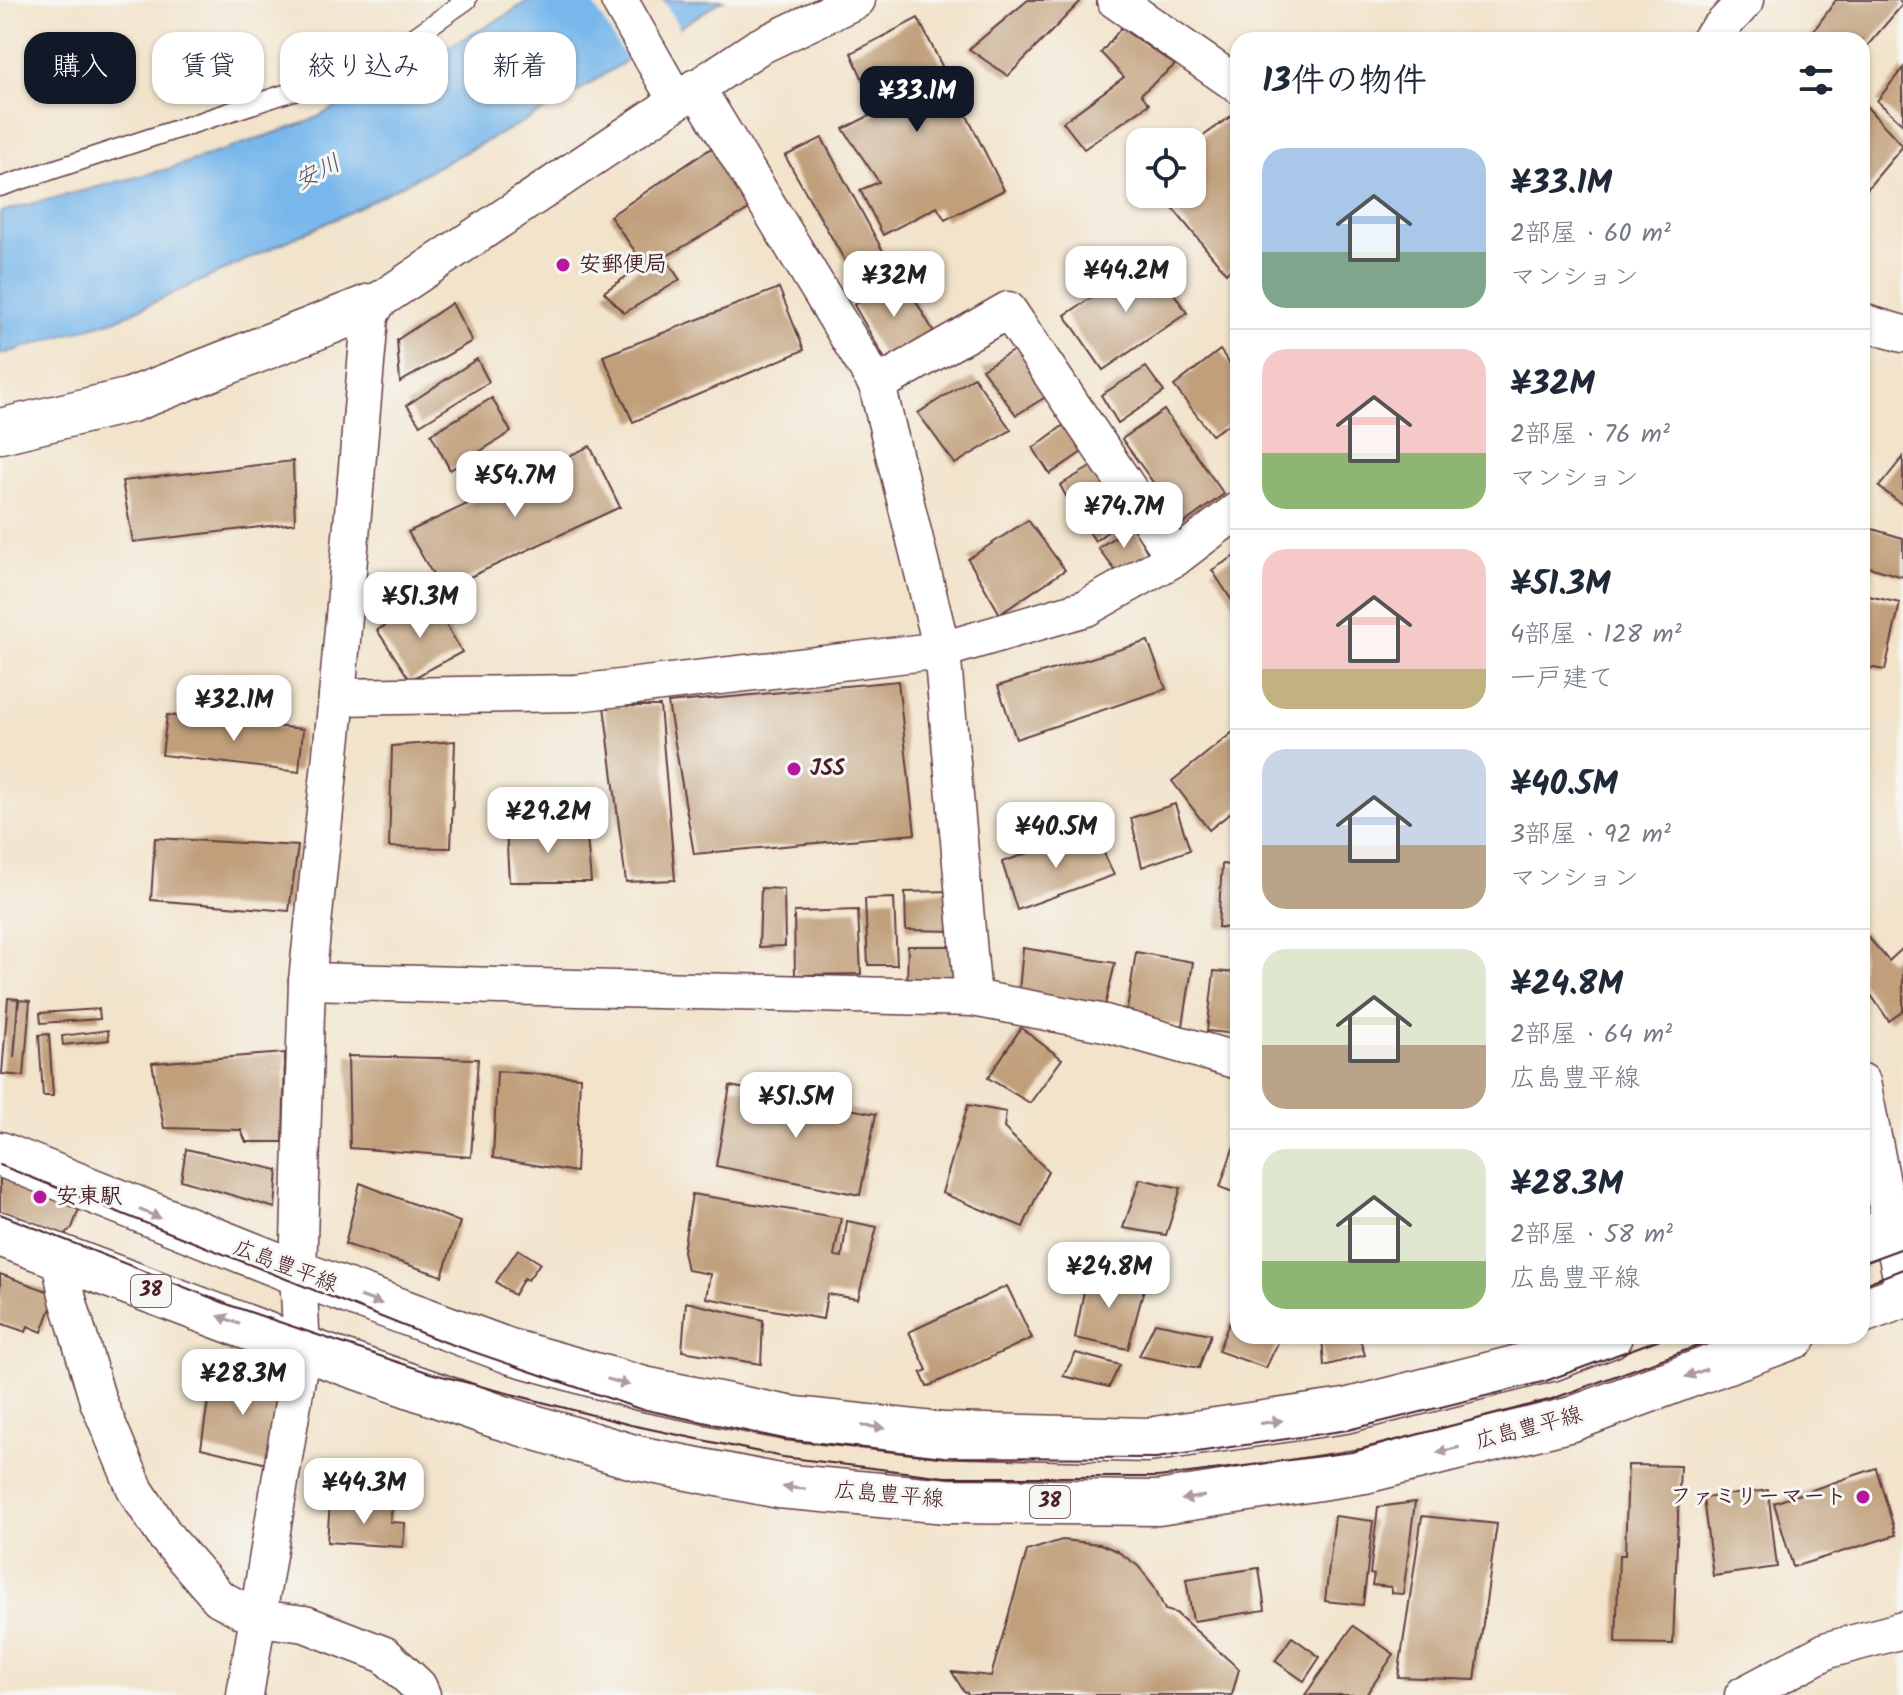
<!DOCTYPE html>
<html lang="ja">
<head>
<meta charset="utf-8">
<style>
	:root { --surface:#fff; --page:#f6f6f7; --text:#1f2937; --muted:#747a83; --line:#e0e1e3; --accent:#111827 }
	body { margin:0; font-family:Kalam,"Klee One",sans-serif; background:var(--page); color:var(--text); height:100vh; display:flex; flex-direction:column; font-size:30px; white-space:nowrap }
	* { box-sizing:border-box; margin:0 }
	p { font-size:26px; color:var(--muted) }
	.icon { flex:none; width:44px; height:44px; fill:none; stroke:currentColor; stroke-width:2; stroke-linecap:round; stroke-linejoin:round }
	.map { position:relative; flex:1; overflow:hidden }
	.panel { position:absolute; left:1230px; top:32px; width:640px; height:1312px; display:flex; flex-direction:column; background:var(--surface); border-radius:24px; box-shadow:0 2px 6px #0004 }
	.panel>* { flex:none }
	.banner { position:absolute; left:24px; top:32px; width:760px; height:72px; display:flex; gap:16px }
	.controls { position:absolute; left:1126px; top:128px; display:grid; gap:16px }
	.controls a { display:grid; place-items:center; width:80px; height:80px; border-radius:16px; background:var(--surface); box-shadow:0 2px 6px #0004; font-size:40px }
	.price { position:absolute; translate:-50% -68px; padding:0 18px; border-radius:16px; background:#fff; color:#222; font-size:26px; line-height:52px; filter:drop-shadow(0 2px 4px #0008) }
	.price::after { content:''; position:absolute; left:50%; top:48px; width:24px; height:18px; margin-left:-12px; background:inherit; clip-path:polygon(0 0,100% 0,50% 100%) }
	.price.selected { background:var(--accent); color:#fff }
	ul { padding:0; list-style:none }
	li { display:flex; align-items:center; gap:24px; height:200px; padding:0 32px }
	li+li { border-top:2px solid var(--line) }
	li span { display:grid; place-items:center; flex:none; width:224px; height:160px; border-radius:24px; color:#555 }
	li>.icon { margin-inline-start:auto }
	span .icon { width:96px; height:96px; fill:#fffc; stroke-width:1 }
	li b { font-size:34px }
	h2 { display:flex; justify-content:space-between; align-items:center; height:96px; padding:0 32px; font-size:34px }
	.chip { padding:0 28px; border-radius:24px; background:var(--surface); box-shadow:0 2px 6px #0004; font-size:28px; line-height:72px }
	.chip.selected { background:var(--accent); color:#fff }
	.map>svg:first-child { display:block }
	.water { fill:#78b7eb; stroke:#616b8b; stroke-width:2 }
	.pier { fill:#f2e3ca }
	.building { fill:#c09f7a }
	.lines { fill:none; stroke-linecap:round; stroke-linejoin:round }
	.service-casing { stroke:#633c43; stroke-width:21 }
	.minor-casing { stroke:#633c43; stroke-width:39 }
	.tertiary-casing { stroke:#633c43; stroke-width:47 }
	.primary-casing { stroke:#633c43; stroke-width:47 }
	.service { stroke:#fff; stroke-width:18 }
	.minor { stroke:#fff; stroke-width:36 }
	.tertiary { stroke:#fff; stroke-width:44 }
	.primary { stroke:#fff; stroke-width:44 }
	.tram { stroke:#4a1f2b; stroke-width:2 }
	.oneway { fill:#ae9aa0 }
	.poi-dot { fill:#b5179e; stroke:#f6f6f2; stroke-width:3 }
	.labels { text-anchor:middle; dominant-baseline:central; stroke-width:6; stroke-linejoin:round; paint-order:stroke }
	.shield { fill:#f6f6f2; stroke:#7e6067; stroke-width:2 }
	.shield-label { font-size:20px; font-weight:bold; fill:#4a1f2b }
	.poi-label { font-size:22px; font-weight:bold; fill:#4a1f2b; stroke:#f6f6f2; text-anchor:start }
	.street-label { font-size:22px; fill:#4a1f2b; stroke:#f6f6f2 }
	.water-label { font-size:24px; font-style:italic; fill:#5a546e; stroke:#f6f6f2 }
</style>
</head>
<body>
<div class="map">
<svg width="1903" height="1695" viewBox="0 0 1903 1695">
	<rect width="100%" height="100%" fill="#f6f6f2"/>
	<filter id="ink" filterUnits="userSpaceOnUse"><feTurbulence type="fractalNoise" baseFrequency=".0125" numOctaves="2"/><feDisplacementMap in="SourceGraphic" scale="16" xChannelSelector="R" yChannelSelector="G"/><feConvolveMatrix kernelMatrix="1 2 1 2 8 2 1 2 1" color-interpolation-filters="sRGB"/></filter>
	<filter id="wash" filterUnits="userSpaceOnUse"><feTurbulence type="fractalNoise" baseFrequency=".006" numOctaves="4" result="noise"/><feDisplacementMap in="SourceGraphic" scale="32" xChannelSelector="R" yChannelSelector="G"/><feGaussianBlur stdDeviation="1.8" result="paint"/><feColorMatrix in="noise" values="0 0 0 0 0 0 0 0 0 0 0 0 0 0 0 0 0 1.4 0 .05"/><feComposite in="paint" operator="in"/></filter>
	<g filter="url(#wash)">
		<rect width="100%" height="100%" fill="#f2e3ca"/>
		<polygon class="water" points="529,0 723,0 559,103 346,214 120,318 0,355 0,212 168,169 310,121 502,18"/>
		<polygon class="pier" points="591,0 663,0 681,31 629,64"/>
		<g id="blocks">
			<g class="building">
				<polygon points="1028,0 1082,0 1008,76 969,49"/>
				<polygon points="1836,0 1899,0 1903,4 1862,52 1862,40 1807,40"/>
				<polygon points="918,18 1004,190 945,220 937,207 883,235 860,190 879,182 843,129 877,112 851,53"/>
				<polygon points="1121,28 1175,65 1141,94 1149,104 1084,149 1063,122 1124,77 1101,53"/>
				<polygon points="1903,68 1903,124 1877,101"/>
				<polygon points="1866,106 1903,146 1862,195 1862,110"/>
				<polygon points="1237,112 1238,261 1226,273 1161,194 1192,194 1192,144"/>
				<polygon points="822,138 885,255 852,273 785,156"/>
				<polygon points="713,147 751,208 665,257 680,280 624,313 604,292 644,264 610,216"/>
				<polygon points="1150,259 1187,313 1103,370 1065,315"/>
				<polygon points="902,278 934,332 886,361 854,305"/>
				<polygon points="779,288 804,350 633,422 603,356"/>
				<polygon points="452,303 472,341 400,382 397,340"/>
				<polygon points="1018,348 1049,395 1016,415 982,369"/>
				<polygon points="1220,350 1238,375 1238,418 1212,435 1174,386"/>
				<polygon points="477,359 489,382 420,425 407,405"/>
				<polygon points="1146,367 1164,392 1118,423 1101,395"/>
				<polygon points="974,377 1011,430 955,464 918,413"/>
				<polygon points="492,398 511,432 450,470 431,434"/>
				<polygon points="1164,410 1224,494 1183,524 1122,439"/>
				<polygon points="1064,425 1082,452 1050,474 1033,448"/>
				<polygon points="590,446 620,507 442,590 408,532"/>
				<polygon points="1903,457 1903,505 1879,487"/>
				<polygon points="293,461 295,523 133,542 122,481"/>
				<polygon points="1094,465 1107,485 1072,507 1060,485"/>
				<polygon points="1111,494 1127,517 1095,541 1079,516"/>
				<polygon points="1028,520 1065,570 1000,614 968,559"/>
				<polygon points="1132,526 1148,553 1119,575 1098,548"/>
				<polygon points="1862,526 1903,538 1903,577 1862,565"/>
				<polygon points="1238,554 1238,610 1212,570"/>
				<polygon points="1864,595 1900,603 1885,670 1862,666"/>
				<polygon points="432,600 462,652 410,680 377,630"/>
				<polygon points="1148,641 1166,689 1016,739 998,686"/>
				<polygon points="898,681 915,834 694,854 668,703"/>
				<polygon points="604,706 660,706 675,880 626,882"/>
				<polygon points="167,715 303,729 299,772 162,755"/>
				<polygon points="1238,728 1238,807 1209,830 1172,781"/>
				<polygon points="455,741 451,848 389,847 392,746"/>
				<polygon points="1175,804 1190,850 1142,867 1131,818"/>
				<polygon points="586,826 591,882 509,882 506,828"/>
				<polygon points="1094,831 1114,875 1017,910 1002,862"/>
				<polygon points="155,838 298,846 289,911 151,900"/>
				<polygon points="1222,864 1238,866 1238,929 1218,927"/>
				<polygon points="761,888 784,889 785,946 759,947"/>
				<polygon points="953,891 955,931 906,930 905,892"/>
				<polygon points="894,898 897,965 868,965 865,899"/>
				<polygon points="858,910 861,974 795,975 794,912"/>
				<polygon points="1862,930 1889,961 1903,948 1903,1011 1889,1021 1862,982"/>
				<polygon points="908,946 954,946 956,984 907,986"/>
				<polygon points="1023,948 1115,963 1105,1006 1019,991"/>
				<polygon points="1136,952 1193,962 1183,1026 1126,1016"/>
				<polygon points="1214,971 1238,973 1238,1034 1207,1031"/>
				<polygon points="8,998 18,999 14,1058 19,1000 30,1001 24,1076 2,1074"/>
				<polygon points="99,1009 100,1019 41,1023 40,1013"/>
				<polygon points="1021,1028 1062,1059 1030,1103 988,1078"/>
				<polygon points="108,1030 109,1040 63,1045 62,1036"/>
				<polygon points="49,1034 53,1096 43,1096 39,1035"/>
				<polygon points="285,1053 283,1142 246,1142 241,1130 164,1128 152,1063"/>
				<polygon points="348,1056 478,1059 471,1157 350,1148"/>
				<polygon points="497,1071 580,1077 576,1172 493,1158"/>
				<polygon points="730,1086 876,1114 860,1195 716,1166"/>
				<polygon points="968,1105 1006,1112 1004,1128 1048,1171 1023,1227 942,1193"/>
				<polygon points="1238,1134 1238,1194 1220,1187"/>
				<polygon points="186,1149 278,1170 275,1208 181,1180"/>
				<polygon points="0,1158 79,1209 72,1228 59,1239 0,1215"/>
				<polygon points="1140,1179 1181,1188 1166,1235 1123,1228"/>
				<polygon points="360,1183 460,1222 442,1276 345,1244"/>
				<polygon points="692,1194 841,1218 834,1256 842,1257 847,1221 877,1227 858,1299 827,1294 823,1319 706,1298 710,1274 687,1270 683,1251"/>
				<polygon points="518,1249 540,1263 528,1280 524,1278 514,1295 496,1282"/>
				<polygon points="1088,1270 1145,1285 1128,1349 1075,1338"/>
				<polygon points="0,1274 56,1294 42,1332 28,1326 26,1332 0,1323"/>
				<polygon points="1007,1286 1032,1338 927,1387 921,1373 927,1370 909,1332"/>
				<polygon points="1238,1301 1238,1336 1281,1336 1266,1368 1218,1351"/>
				<polygon points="686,1302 763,1320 761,1364 682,1351"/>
				<polygon points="1155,1323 1211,1334 1199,1368 1139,1356"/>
				<polygon points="1322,1336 1359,1336 1365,1355 1324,1366"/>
				<polygon points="1076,1353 1120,1365 1109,1387 1063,1376"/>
				<polygon points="213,1366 283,1388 275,1466 201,1448"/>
				<polygon points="1628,1465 1680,1466 1673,1644 1616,1643 1619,1555 1625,1555"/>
				<polygon points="1876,1468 1896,1535 1793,1567 1774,1503"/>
				<polygon points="1768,1490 1777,1567 1713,1576 1703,1498"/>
				<polygon points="330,1502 392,1507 390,1522 405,1523 403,1547 327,1542"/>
				<polygon points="1415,1502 1403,1594 1391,1593 1391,1587 1372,1585 1374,1575 1370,1574 1378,1507"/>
				<polygon points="1335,1516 1373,1521 1363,1605 1325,1601"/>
				<polygon points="1422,1516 1497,1524 1475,1680 1398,1677"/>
				<polygon points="1062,1540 1100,1544 1117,1551 1138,1566 1154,1586 1165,1610 1176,1613 1239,1669 1232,1695 970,1695 963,1690 952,1672 991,1676 1027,1551"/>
				<polygon points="1259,1568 1265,1610 1193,1621 1186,1579"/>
				<polygon points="1353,1626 1394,1654 1366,1695 1305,1695"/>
				<polygon points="1292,1637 1320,1657 1304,1681 1275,1661"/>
			</g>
		</g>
	</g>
	<g filter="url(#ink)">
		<use href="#blocks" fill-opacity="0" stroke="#633c43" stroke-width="2"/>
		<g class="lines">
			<g class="service-casing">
				<polyline id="service" points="0,187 309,86 414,37 467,0"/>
			</g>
			<g class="minor-casing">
				<g id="minor">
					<polyline points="619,0 676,100"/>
					<polyline points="1115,0 1238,85"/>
					<polyline points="1709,40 1746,0"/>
					<polyline points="696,87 877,385 942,650 973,998"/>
					<polyline points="1862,322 1903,334"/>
					<polyline points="877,385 1008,310 1175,558"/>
					<polyline points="337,697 577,693 942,650 1086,608 1175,558 1238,510"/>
					<polyline points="307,981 973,998 1105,1023 1238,1061"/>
					<polyline points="1862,1082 1903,1287"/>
					<polyline points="59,1256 68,1299 98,1401 136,1491 166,1537 219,1598 257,1618 305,1624 385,1655 418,1686 422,1695"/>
					<polyline points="245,1695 302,1348 298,1273 307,981 337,697 371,306 758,47 857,0"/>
					<polyline points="1743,1695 1828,1650 1903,1630"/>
				</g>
			</g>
			<g class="tertiary-casing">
				<polyline id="tertiary" points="0,431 131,400 371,306"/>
			</g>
			<g class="primary-casing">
				<g id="primary">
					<polyline points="0,1154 298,1273 512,1352 644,1389 788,1418 944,1435 1148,1440 1345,1411 1551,1359 1610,1336"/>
					<polyline points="0,1234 302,1348 500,1417 637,1458 779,1486 947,1501 1158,1503 1365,1471 1572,1419 1795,1336"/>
					<polyline points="1862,1240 1903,1225"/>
					<polyline points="1862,1311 1903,1296"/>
				</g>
			</g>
			<use href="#service" class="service"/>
			<use href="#minor" class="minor"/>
			<use href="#tertiary" class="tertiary"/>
			<use href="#primary" class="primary"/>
			<g class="tram">
				<polyline points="0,1165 439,1340 637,1408 784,1439 944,1457 1156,1458 1348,1430 1546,1381 1668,1336"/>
				<polyline points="0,1214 232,1306 430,1373 631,1425 783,1457 945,1477 1158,1477 1352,1452 1552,1399 1725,1336"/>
				<polyline points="1862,1263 1903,1248"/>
				<polyline points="1862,1285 1903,1269"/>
			</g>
		</g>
		<defs><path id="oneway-solid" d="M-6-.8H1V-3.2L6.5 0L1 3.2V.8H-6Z" transform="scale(2)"/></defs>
		<g class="oneway">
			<use href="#oneway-solid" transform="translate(150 1214) rotate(22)"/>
			<use href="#oneway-solid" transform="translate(371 1300) rotate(20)"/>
			<use href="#oneway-solid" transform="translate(229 1320) rotate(-159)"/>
			<use href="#oneway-solid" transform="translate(1696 1373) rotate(160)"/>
			<use href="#oneway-solid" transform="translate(618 1382) rotate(16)"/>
			<use href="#oneway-solid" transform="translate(1271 1422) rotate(-8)"/>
			<use href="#oneway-solid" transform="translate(873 1427) rotate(6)"/>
			<use href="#oneway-solid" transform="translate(1448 1450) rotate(166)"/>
			<use href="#oneway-solid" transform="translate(794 1488) rotate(-175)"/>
			<use href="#oneway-solid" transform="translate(1193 1498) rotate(171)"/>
		</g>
	</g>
	<g class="poi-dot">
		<circle cx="563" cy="265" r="8"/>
		<circle cx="794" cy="769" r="8"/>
		<circle cx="40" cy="1197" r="8"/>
		<circle cx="1863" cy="1497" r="8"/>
	</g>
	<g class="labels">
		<g class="shield">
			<rect x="131" y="1275" width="40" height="32" rx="6"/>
			<rect x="1030" y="1486" width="40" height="32" rx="6"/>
		</g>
		<g class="shield-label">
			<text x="151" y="1291">38</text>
			<text x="1050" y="1502">38</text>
		</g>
		<g class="poi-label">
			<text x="579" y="265">安郵便局</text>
			<text x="810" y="769">JSS</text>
			<text x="56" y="1197">安東駅</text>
			<text x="1847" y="1497" text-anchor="end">ファミリーマート</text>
		</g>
		<g class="street-label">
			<text transform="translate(285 1267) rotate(21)">広島豊平線</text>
			<text transform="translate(1529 1429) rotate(-15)">広島豊平線</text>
			<text transform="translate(889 1496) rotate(5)">広島豊平線</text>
		</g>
		<g class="water-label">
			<text transform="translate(318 173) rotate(-27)">安川</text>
		</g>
	</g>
</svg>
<div class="controls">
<a><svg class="icon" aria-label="locate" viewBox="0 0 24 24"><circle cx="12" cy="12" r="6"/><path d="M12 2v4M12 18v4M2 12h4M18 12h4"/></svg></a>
</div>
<b class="price selected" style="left:917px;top:134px">¥33.1M</b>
<b class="price" style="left:1126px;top:314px">¥44.2M</b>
<b class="price" style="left:894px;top:319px">¥32M</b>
<b class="price" style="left:515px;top:519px">¥54.7M</b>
<b class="price" style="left:1124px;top:550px">¥74.7M</b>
<b class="price" style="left:420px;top:640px">¥51.3M</b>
<b class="price" style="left:234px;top:743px">¥32.1M</b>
<b class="price" style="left:548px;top:855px">¥29.2M</b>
<b class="price" style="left:1056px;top:870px">¥40.5M</b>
<b class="price" style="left:796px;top:1140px">¥51.5M</b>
<b class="price" style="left:1109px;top:1310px">¥24.8M</b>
<b class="price" style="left:243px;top:1417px">¥28.3M</b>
<b class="price" style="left:364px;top:1526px">¥44.3M</b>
<div class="banner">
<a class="chip selected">購入</a>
<a class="chip">賃貸</a>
<a class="chip">絞り込み</a>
<a class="chip">新着</a>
</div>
<section class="panel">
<h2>13件の物件<svg class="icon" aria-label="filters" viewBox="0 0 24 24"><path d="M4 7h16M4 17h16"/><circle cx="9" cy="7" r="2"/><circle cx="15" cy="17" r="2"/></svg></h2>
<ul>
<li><span style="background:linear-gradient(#a9c7e8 65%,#7fa58c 0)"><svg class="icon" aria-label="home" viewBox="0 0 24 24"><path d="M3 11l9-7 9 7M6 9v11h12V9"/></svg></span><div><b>¥33.1M</b><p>2部屋 · 60 m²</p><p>マンション</p></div></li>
<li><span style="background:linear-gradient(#f6c9c9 65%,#8fb573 0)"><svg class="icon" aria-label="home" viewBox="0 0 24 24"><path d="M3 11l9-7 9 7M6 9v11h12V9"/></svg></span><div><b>¥32M</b><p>2部屋 · 76 m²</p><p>マンション</p></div></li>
<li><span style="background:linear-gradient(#f6c9c9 75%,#c2b280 0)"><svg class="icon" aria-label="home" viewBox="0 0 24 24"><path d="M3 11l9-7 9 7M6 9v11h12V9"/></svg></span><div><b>¥51.3M</b><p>4部屋 · 128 m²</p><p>一戸建て</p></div></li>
<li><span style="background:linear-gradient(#c9d6e8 60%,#b9a48a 0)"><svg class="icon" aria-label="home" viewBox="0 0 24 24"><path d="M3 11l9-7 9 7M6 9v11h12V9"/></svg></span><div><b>¥40.5M</b><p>3部屋 · 92 m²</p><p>マンション</p></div></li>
<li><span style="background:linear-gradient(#dfe7d0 60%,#b9a48a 0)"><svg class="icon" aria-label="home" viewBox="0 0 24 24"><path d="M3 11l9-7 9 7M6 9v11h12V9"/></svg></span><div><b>¥24.8M</b><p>2部屋 · 64 m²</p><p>広島豊平線</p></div></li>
<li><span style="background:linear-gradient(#dfe7d0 70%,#8fb573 0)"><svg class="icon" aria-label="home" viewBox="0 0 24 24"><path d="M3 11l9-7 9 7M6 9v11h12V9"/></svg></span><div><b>¥28.3M</b><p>2部屋 · 58 m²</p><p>広島豊平線</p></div></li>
</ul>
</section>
</div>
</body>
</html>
